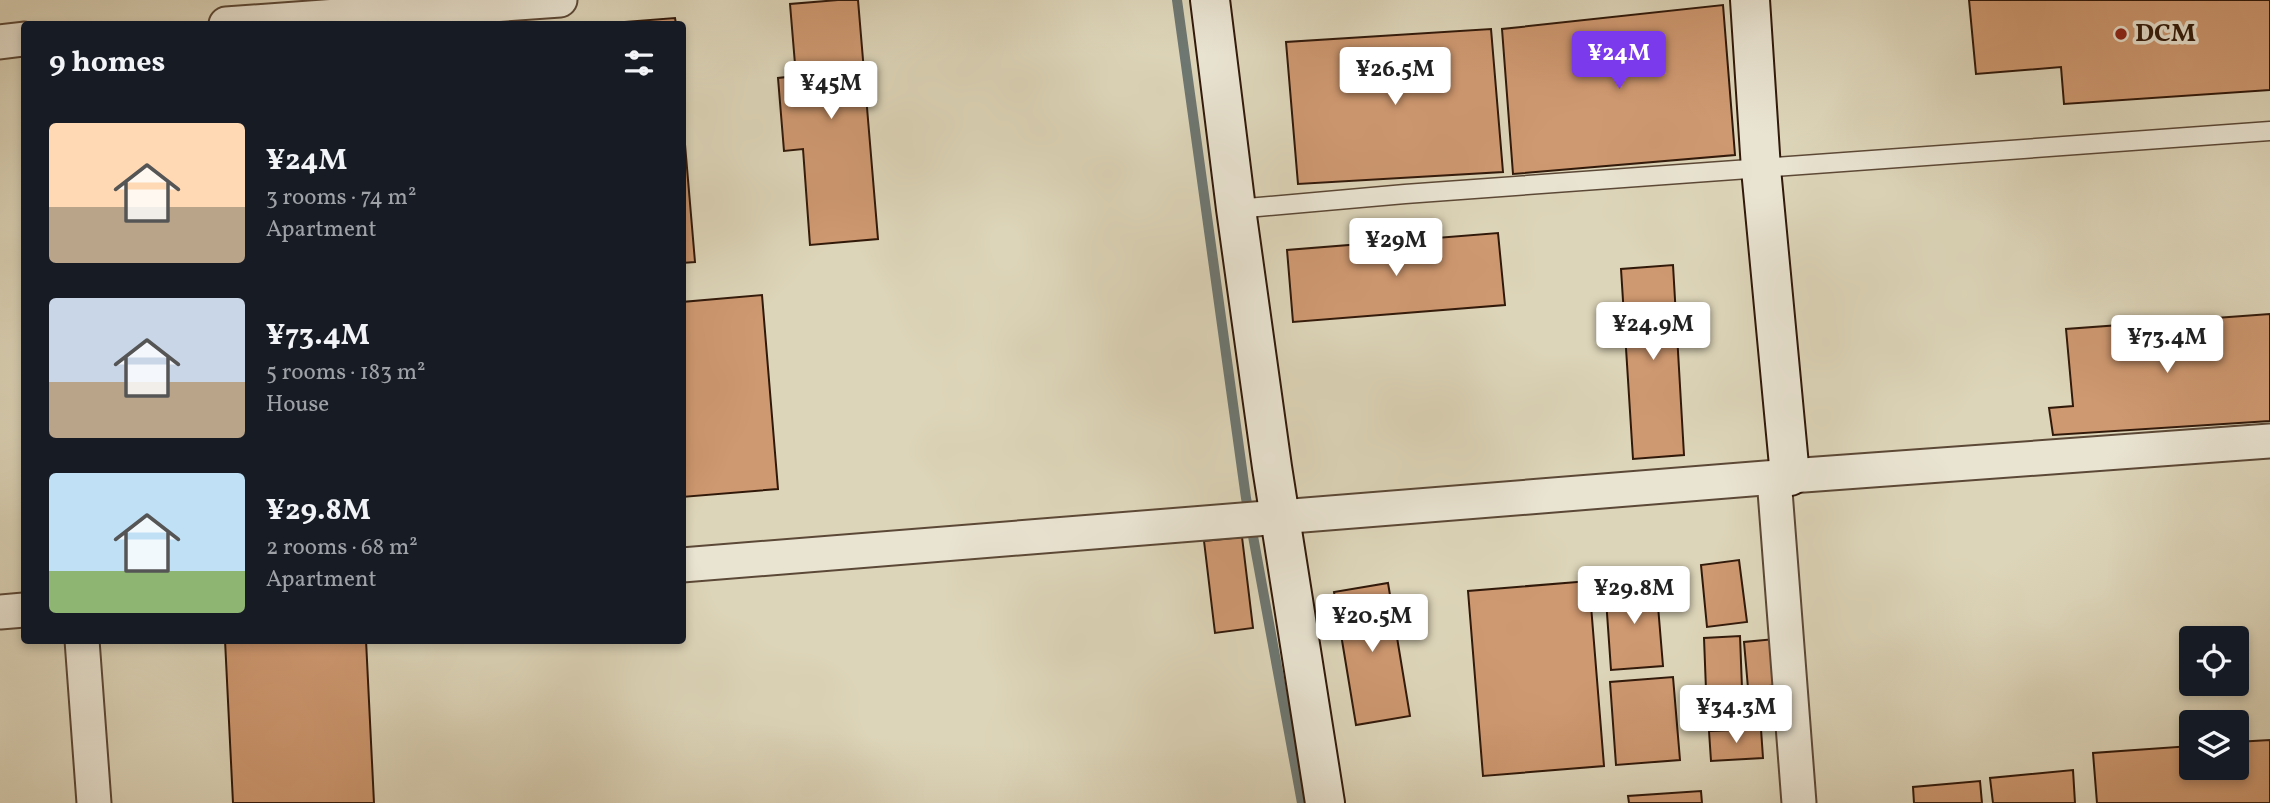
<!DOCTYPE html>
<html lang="en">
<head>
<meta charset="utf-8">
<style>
	:root { --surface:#171b24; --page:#20242c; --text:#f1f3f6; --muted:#9ea1a6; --accent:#7c3aed }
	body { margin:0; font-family:Vollkorn,serif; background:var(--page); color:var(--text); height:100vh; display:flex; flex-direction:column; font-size:26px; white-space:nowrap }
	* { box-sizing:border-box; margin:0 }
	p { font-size:23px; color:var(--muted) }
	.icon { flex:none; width:38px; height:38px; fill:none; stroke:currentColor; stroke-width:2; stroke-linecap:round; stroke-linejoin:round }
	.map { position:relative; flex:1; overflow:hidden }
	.panel { position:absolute; left:21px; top:21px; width:665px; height:623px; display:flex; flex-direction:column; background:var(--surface); border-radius:7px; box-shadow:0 4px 10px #0003 }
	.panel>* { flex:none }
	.tools { position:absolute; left:2179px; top:626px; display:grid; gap:14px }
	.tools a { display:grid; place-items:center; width:70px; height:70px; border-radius:7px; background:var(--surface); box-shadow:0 4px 10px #0003; font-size:35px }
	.price { position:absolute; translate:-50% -60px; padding:0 16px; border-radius:7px; background:#fff; color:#222; font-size:23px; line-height:46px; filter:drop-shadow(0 2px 4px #0008) }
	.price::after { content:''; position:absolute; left:50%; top:42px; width:21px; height:16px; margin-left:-10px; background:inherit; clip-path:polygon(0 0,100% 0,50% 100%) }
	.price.active { background:var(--accent); color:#fff }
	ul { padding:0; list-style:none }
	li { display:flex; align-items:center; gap:21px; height:175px; padding:0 28px }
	li span { display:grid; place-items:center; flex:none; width:196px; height:140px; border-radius:7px; color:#555 }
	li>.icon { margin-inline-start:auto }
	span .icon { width:84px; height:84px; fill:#fffc; stroke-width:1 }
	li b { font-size:30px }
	h2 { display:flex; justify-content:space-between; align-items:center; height:84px; padding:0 28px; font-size:30px }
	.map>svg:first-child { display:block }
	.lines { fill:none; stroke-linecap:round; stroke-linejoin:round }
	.stream { stroke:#6e7772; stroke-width:10 }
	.building { fill:#ce9870; stroke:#31190a; stroke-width:2 }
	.lane-casing { stroke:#5c4836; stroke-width:21 }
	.street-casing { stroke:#5c4836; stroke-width:37 }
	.secondary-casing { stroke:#31190a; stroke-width:42 }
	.lane { stroke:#e9e4d2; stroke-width:18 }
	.street { stroke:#e9e4d2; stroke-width:33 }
	.secondary { stroke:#e9e4d2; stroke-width:38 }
	.poi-dot { fill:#8f2418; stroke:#e9e4d2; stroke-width:2.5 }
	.labels { text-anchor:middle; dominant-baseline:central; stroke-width:7; stroke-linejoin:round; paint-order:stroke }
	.poi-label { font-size:26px; font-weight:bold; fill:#31190a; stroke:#e9e4d2; text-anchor:start }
</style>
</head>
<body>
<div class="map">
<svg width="2270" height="803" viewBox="0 0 2270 803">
	<rect width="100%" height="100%" fill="#ddd5b9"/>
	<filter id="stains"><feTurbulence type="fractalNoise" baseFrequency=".00286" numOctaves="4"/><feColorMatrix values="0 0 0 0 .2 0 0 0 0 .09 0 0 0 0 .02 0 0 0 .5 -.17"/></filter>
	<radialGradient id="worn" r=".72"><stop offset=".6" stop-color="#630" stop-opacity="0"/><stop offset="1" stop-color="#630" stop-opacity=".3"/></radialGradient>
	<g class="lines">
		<polyline class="stream" points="1177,0 1246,498 1302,803"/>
	</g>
	<g class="building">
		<polygon points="838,0 858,0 878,239 810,245 803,149 784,151 778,78 796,76 790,4"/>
		<polygon points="1969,0 2270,0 2270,90 2064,104 2061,67 1976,74"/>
		<polygon points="1723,5 1735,155 1513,174 1502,29"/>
		<polygon points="675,18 676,24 599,24"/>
		<polygon points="1491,29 1503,172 1298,184 1286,42"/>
		<polygon points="682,109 695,262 682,263"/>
		<polygon points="1498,233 1505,305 1293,322 1287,250"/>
		<polygon points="1673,265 1684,455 1633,459 1621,269"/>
		<polygon points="762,295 778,489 682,497 682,302"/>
		<polygon points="2270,314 2270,421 2053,435 2049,408 2073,406 2066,329"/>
		<polygon points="1242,537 1253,628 1215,633 1204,541"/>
		<polygon points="1739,560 1747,622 1707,627 1701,565"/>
		<polygon points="1589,581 1604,766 1483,776 1468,591"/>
		<polygon points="1656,582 1663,666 1611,670 1605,585"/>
		<polygon points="1388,583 1410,716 1356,725 1334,592"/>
		<polygon points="1740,636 1742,688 1706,690 1704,638"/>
		<polygon points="1775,639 1779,685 1748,688 1744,642"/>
		<polygon points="225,640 366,640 374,803 233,803"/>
		<polygon points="1673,677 1680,760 1616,765 1610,682"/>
		<polygon points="1760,693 1763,722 1710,726 1707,697"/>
		<polygon points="1761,729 1763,758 1711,761 1709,731"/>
		<polygon points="2270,740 2270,803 2097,803 2093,753 2191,746 2191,768 2236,768 2236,742"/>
		<polygon points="2073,770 2075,803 1993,803 1990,778"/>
		<polygon points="1980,781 1982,803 1914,803 1913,787"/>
		<polygon points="1701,791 1702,803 1629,803 1628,796"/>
	</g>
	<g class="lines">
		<g class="lane-casing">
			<polyline id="lane" points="1236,209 1405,194 2270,131"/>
		</g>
		<g class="street-casing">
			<g id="street">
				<polyline points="226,24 560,0"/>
				<polyline points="0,42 24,39"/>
				<polyline points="1774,478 1799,803"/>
				<polyline points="682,565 1790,476 2270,441"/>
				<polyline points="0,612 24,610"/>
				<polyline points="82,640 94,803"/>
			</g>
		</g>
		<g class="secondary-casing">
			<g id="secondary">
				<polyline points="1210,0 1236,209 1272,467 1325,803"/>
				<polyline points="1750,0 1761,169 1790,476"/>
			</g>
		</g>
		<use href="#lane" class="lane"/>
		<use href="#street" class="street"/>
		<use href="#secondary" class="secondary"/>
	</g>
	<circle class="poi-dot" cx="2121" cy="34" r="7"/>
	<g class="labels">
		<g class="poi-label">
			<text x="2135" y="34">DCM</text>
		</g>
	</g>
	<rect width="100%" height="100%" filter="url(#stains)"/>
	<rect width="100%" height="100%" fill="url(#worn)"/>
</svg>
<div class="tools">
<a><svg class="icon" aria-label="locate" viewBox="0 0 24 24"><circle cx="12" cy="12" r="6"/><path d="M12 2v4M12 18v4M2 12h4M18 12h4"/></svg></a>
<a><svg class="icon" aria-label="layers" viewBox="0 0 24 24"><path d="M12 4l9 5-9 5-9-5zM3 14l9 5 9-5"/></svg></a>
</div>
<b class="price active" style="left:1619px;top:91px">¥24M</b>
<b class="price" style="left:1395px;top:107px">¥26.5M</b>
<b class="price" style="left:831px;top:121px">¥45M</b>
<b class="price" style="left:1396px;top:278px">¥29M</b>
<b class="price" style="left:1653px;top:362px">¥24.9M</b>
<b class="price" style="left:2167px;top:375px">¥73.4M</b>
<b class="price" style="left:1634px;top:626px">¥29.8M</b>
<b class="price" style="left:1372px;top:654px">¥20.5M</b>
<b class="price" style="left:1736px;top:745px">¥34.3M</b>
<section class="panel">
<h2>9 homes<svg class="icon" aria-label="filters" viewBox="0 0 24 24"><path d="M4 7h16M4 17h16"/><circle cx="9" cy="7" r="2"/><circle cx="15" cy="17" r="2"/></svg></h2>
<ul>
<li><span style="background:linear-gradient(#ffd9b3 60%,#b9a48a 0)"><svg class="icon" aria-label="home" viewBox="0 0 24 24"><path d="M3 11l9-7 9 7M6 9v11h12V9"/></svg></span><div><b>¥24M</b><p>3 rooms · 74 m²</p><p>Apartment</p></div></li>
<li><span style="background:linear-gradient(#c9d6e8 60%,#b9a48a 0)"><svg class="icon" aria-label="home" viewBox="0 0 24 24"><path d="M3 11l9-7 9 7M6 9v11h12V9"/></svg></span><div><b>¥73.4M</b><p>5 rooms · 183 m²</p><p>House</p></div></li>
<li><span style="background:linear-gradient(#bfe0f5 70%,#8fb573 0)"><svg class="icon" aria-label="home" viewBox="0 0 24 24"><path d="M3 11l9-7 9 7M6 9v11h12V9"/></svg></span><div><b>¥29.8M</b><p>2 rooms · 68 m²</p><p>Apartment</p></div></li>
</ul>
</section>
</div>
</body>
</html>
